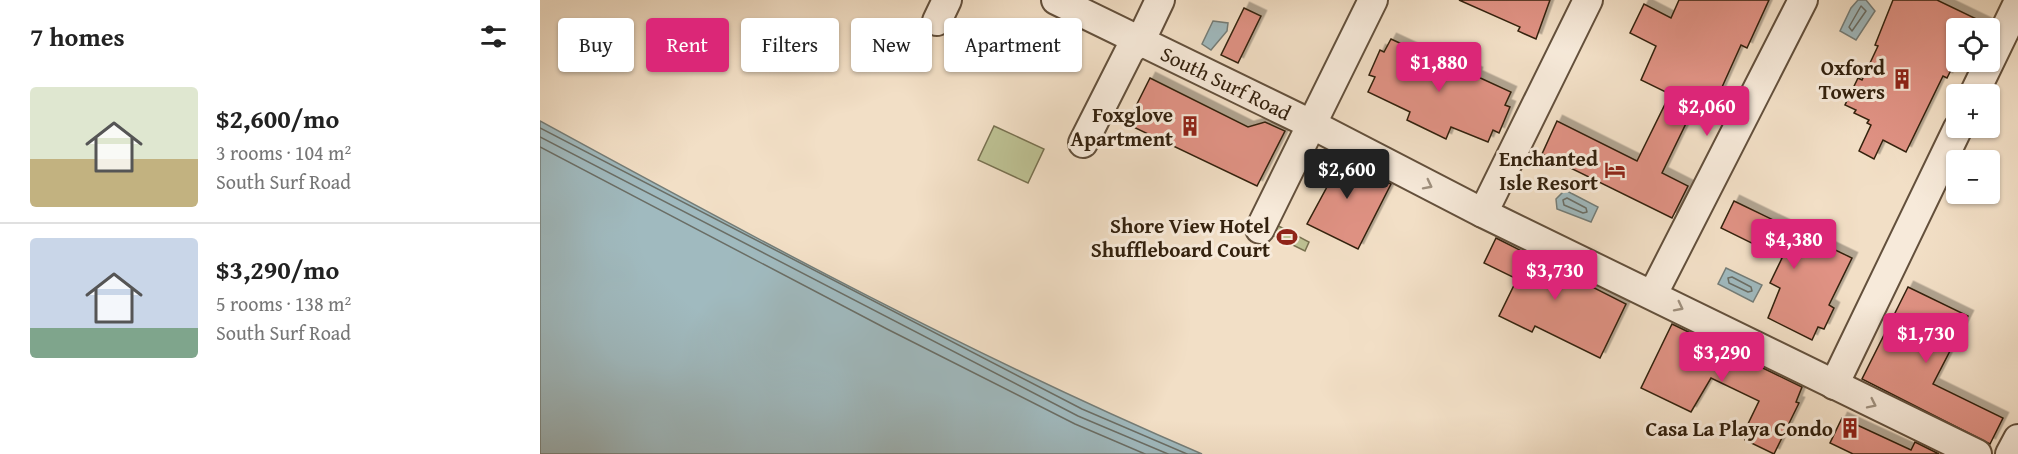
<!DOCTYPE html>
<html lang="en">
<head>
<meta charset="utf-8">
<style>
	:root { --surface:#fff; --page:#f2f2f2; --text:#222; --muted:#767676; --line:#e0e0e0; --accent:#db2777 }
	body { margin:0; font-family:"Gentium Book Plus",serif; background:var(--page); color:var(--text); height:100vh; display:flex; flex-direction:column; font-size:22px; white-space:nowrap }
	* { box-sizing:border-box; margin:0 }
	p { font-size:20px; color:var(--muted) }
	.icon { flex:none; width:33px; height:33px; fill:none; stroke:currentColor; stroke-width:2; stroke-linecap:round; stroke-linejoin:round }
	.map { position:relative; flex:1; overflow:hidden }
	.sheet { display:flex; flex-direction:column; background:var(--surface); width:540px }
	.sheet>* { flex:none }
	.guide { position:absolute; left:18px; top:18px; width:570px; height:54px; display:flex; gap:12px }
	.controls { position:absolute; left:1406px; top:18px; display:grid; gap:12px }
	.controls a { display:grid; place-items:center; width:54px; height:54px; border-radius:6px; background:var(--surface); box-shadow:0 2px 4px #0004; font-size:30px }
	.price { position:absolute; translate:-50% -51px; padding:0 14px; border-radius:6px; background:var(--accent); color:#fff; font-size:20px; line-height:39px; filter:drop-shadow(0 2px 3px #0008) }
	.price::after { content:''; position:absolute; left:50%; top:36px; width:18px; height:14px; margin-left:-9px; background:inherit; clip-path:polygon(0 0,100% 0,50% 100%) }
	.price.current { background:#222; color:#fff }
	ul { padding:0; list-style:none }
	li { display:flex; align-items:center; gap:18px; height:150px; padding:0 30px }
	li+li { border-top:2px solid var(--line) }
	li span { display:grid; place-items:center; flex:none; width:168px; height:120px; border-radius:6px; color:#555 }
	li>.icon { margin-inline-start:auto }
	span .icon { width:72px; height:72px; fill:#fffc; stroke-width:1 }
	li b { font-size:26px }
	h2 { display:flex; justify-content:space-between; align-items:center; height:72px; padding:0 30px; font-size:26px }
	.chip { padding:0 21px; border-radius:6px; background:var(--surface); box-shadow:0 2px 4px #0004; font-size:21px; line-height:54px }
	.chip.current { background:var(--accent); color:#fff }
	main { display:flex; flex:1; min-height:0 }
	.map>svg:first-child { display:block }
	.green { fill:#bdc193; stroke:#787150; stroke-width:1.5 }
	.water { fill:#a0babf; stroke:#747d78; stroke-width:1.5 }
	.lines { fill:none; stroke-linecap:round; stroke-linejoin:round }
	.shore { stroke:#6a6e66; stroke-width:1.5 }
	.building { fill:#e09284; stroke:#33210e; stroke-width:1.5; filter:url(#shadow) }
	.minor-casing { stroke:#63503c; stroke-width:32 }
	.minor { stroke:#f7eada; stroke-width:28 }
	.oneway { stroke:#9f907e }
	.labels { text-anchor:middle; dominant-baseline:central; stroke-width:6; stroke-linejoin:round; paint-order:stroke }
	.poi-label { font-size:21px; font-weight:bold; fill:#33210e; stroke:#f7eada; text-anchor:end }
	.street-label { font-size:21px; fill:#33210e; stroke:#f7eada }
</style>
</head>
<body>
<main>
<section class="sheet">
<h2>7 homes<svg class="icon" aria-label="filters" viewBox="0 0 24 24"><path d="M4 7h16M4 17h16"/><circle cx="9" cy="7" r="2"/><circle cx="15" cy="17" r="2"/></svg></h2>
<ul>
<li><span style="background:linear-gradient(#dfe7d0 60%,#c2b280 0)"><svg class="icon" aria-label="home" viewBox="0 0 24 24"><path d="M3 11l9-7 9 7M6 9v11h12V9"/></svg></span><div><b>$2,600/mo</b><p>3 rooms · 104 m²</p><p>South Surf Road</p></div></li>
<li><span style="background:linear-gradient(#c9d6e8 75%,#7fa58c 0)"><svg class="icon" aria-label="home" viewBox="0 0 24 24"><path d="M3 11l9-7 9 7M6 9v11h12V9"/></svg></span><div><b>$3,290/mo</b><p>5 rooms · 138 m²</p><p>South Surf Road</p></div></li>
</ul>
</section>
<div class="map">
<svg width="1478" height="454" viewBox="0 0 1478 454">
	<defs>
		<filter id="shadow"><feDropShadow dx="5.5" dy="-5.5" stdDeviation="0" flood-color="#0004"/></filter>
	</defs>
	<rect width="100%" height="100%" fill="#f2dfc6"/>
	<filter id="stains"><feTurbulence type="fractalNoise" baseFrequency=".00333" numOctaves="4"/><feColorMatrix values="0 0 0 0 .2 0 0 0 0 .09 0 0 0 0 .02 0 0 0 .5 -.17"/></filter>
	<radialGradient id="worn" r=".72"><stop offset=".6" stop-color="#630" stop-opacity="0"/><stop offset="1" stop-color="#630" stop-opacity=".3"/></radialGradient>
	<g class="green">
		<polygon points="454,126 504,149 488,183 438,160"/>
		<polygon points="731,222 769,242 765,251 726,232"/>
	</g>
	<g class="water">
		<polygon points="1318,0 1326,0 1335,11 1316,40 1300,31 1311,8"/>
		<polygon points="673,21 688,23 687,31 671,50 662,44"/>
		<path d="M0,121C216,239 435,357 662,454H0Z"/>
		<polygon points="1025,190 1058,207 1051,222 1017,209 1016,199"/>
		<polygon points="1186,268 1222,285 1213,302 1178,284"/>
	</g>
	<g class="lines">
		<g class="shore">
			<polygon points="1321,6 1326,11 1312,31 1309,27"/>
			<polyline points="0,128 542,409 647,454"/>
			<polyline points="0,137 538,416 628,454"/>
			<polyline points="0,147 347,329 535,424 605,454"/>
			<polygon points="1027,198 1046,208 1047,212 1043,213 1024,205 1023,200"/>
			<polygon points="1192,277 1211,287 1212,291 1208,292 1189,283 1188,278"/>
		</g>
	</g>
	<g class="building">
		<polygon points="919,0 1010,0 996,39 978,31 980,27"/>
		<polygon points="1139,0 1229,0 1207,48 1201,45 1178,96 1181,97 1174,113 1155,105 1122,173 1148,186 1132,218 1002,154 1017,121 1097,161 1130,94 1101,80 1116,46 1090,33 1104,4 1131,18"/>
		<polygon points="1353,0 1397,0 1449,25 1447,28 1416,28 1416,60 1407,78 1403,76 1366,152 1343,140 1334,159 1319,151 1331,125 1327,123 1329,120 1314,113 1316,110 1305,105 1318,78 1322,80 1338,46 1335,45"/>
		<polygon points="704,8 721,16 698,63 681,55"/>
		<polygon points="851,39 894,59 896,53 911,60 937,73 936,76 971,92 965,105 970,107 959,133 953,130 948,142 911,127 906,139 867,120 870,112 828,92 835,77 829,75 840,50 844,52"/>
		<polygon points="610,78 708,127 725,122 745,131 717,186 587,124"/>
		<polygon points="785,150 851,184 818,249 767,224 788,185 771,177"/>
		<polygon points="1194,201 1312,258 1289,305 1294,308 1284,329 1278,327 1272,340 1228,318 1240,288 1230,283 1242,258 1181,228"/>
		<polygon points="956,238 1086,304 1060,358 995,326 992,332 959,316 977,279 944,263"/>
		<polygon points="1368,287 1428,316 1393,384 1463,418 1450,444 1322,379"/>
		<polygon points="1132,324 1262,387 1256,402 1259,403 1234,454 1205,440 1211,428 1207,426 1219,401 1171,378 1151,412 1101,388"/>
		<polygon points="1302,418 1371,450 1375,442 1399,454 1313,454 1290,443"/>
	</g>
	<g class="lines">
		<g class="minor-casing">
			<g id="minor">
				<polyline points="516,0 773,125 943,213 1437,454"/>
				<polyline points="397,21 407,0"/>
				<polyline points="1434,94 1478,3"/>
				<polyline points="543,143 590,50 600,42 620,0"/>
				<polyline points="943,213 1048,0"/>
				<polyline points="720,229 833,0"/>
				<polyline points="1113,294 1263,0"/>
				<polyline points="1294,385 1418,128"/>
				<polyline points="1470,454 1478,439"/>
			</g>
		</g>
		<use href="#minor" class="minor"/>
	</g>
	<defs><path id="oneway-chevron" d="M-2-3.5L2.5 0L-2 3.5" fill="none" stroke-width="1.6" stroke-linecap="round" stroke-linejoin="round" transform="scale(1.5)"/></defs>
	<g class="oneway">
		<use href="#oneway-chevron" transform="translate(888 185) rotate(27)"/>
		<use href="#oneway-chevron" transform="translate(1139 307) rotate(27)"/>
		<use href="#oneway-chevron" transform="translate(1332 404) rotate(26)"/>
	</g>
	<defs>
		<g id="building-bare" transform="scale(1.62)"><path d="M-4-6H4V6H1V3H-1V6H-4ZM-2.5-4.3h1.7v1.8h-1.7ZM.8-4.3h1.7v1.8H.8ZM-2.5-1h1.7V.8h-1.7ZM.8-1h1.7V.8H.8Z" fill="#8f2418" stroke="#f7eada" stroke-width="2.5" paint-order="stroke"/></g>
		<g id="hotel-bare" transform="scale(1.62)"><path d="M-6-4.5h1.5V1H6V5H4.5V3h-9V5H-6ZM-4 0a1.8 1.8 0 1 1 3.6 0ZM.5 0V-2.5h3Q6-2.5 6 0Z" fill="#8f2418" stroke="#f7eada" stroke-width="2.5" paint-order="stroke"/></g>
		<g id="stadium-bare" transform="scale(1.62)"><path d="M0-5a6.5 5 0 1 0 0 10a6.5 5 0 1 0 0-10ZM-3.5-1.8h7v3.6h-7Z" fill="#8f2418" stroke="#f7eada" stroke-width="2.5" paint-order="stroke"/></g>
	</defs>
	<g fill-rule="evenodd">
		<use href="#building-bare" x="1362" y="79"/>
		<use href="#building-bare" x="650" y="126"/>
		<use href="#hotel-bare" x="1075" y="170"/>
		<use href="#stadium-bare" x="747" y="237"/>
		<use href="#building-bare" x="1310" y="428"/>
	</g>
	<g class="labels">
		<g class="poi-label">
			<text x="1345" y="67">Oxford<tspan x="1345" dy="24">Towers</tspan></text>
			<text x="633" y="114">Foxglove<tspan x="633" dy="24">Apartment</tspan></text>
			<text x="1058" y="158">Enchanted<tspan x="1058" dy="24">Isle Resort</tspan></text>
			<text x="730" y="225">Shore View Hotel<tspan x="730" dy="24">Shuffleboard Court</tspan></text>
			<text x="1293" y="428">Casa La Playa Condo</text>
		</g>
		<g class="street-label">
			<text transform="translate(686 83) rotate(26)">South Surf Road</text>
		</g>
	</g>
	<rect width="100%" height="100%" filter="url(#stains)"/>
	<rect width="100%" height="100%" fill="url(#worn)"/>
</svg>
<div class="controls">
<a><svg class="icon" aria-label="locate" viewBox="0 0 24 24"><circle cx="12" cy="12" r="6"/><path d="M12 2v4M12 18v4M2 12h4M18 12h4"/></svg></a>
<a>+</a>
<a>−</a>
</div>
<b class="price" style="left:899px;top:93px">$1,880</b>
<b class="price" style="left:1167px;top:137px">$2,060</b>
<b class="price current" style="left:807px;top:200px">$2,600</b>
<b class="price" style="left:1254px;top:270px">$4,380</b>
<b class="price" style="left:1015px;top:301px">$3,730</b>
<b class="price" style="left:1386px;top:364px">$1,730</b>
<b class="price" style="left:1182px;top:383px">$3,290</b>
<div class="guide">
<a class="chip">Buy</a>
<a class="chip current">Rent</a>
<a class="chip">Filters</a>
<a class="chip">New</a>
<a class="chip">Apartment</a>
</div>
</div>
</main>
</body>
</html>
